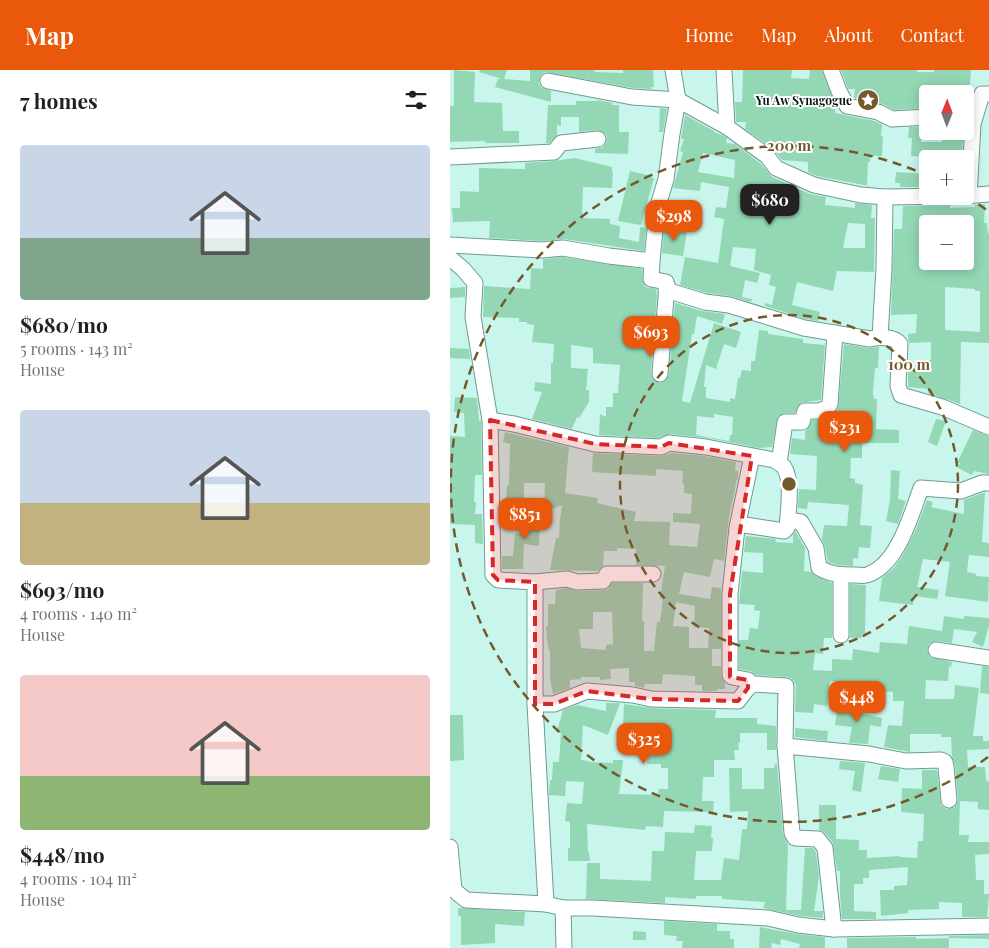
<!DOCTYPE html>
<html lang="en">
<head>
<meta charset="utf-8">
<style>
	:root { --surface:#fff; --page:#f2f2f2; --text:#202124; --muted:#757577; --accent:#ea580c }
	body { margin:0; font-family:"Playfair Display",serif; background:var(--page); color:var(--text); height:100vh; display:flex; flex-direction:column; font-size:19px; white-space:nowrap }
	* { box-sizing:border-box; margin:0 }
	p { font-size:16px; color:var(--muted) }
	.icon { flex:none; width:28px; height:28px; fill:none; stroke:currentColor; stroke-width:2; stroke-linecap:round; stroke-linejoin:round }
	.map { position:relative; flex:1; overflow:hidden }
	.panel { display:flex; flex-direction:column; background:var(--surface); width:450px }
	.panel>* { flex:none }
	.needle { width:32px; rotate:1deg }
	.tools { position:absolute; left:469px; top:15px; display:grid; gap:10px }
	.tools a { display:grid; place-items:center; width:55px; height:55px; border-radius:5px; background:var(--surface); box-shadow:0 2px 12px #0003; font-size:25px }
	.price { position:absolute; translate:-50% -42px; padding:0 11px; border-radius:10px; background:var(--accent); color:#fff; font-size:16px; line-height:32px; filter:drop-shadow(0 1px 2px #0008) }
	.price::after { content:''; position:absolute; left:50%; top:30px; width:15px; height:11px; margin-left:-8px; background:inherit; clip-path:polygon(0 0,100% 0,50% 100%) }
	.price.current { background:#222; color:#fff }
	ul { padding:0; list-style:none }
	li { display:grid; align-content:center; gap:10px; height:265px; padding:0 20px }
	li span { display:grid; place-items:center; height:155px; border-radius:5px; color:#555 }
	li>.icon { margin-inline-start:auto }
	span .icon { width:90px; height:90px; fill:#fffc; stroke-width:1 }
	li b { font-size:21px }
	h2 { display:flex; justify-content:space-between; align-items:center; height:60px; padding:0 20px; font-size:21px }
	header { display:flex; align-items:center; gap:30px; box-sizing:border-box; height:70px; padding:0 25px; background:var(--accent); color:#fff }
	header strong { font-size:24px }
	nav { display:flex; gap:28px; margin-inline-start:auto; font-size:18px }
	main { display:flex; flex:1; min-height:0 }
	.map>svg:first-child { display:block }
	.building { fill:#94d7b4; fill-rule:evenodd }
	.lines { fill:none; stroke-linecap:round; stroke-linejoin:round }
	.minor-casing { stroke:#6f9b92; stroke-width:17 }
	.minor { stroke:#fff; stroke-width:15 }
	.marked { fill:#d62828; fill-opacity:0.2; stroke:#d62828; stroke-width:4; stroke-dasharray:10 6; stroke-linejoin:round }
	.ring { fill:none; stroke:#73592b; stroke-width:2.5; stroke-dasharray:9 6 }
	.labels { text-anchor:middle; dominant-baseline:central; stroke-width:4; stroke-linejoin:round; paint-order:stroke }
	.poi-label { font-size:12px; font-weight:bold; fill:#061714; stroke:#fff; text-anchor:end }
	.centre { fill:#73592b; stroke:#fff; stroke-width:2.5 }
	.ring-label { font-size:15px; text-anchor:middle; font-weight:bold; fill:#73592b; stroke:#fff; stroke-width:4; stroke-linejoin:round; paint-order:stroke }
</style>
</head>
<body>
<header>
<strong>Map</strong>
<nav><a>Home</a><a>Map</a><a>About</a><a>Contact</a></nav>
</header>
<main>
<section class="panel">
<h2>7 homes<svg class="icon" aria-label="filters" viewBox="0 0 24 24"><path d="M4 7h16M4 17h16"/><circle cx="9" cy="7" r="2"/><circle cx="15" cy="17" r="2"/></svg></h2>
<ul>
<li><span style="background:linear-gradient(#c9d6e8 60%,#7fa58c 0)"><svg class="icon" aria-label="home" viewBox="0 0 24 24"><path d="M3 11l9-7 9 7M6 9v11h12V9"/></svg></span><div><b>$680/mo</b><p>5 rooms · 143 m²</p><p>House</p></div></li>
<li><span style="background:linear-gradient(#c9d6e8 60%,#c2b280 0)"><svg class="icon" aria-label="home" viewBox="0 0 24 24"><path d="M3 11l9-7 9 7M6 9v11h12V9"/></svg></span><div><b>$693/mo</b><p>4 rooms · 140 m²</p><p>House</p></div></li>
<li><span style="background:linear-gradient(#f6c9c9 65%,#8fb573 0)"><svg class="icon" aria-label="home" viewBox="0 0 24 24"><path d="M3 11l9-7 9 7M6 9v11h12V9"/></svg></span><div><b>$448/mo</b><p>4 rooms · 104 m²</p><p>House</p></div></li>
</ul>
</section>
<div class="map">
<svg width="539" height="878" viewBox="0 0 539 878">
	<rect width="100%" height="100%" fill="#c8f6ed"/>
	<g class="building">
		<polygon points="4,0 25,2 24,32 52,33 53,61 69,61 69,73 35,73 35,71 0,72 0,36 4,36"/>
		<polygon points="30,0 57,0 54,9 80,11 80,0 145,0 144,2 173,3 173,0 203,0 204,17 202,17 201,19 183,18 95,2 91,5 89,14 92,18 101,21 101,32 45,17 48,9 52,9 29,2"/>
		<polygon points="293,0 342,0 341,8 359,9 360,0 372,0 385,33 385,43 425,51 432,54 431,66 433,66 432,86 420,86 420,92 418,92 417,116 419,116 367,106 358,102 358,92 332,90 323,79 295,59 296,52 286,52 285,32 292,32"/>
		<polygon points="391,0 467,0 467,2 484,2 484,0 521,0 519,24 498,23 498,16 476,15 476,32 478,33 478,38 444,40 430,33 404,28 405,19 398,19"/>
		<polygon points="147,30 162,33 162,35 169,35 169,62 179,62 178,84 145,83 145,79 153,77 156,73 157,68 156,64 147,60 129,62 129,47 111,47 111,56 107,55 107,65 99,73 96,73 98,35 126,35 126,31 147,31"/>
		<polygon points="210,38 217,39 213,62 209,62"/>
		<path d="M235,45L264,61V62L272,65L277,68L276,73L285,74L310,93L322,107L360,124L376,127L375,135L405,138V133L422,135L421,148H425L424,202L387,201L383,221L347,212L342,235L370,242L368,251L356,249L315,236V233L322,235L326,217L319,215L321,205L304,200L306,179L283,177L280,196L310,203L307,213L295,210L292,227L302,229L301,232L280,226L257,223L230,215L235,187L268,193L274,149L264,147L266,137L276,138L279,117L251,112L250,121L223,118L233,82L230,81L234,69H231ZM253,83L285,90L284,108L248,102ZM398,153L415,154V178H393Z"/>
		<polygon points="459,57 471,57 471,72 492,72 492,61 507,61 507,67 513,67 512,89 461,86 462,68 458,68"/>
		<polygon points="125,88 162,97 162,102 163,102 162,118 133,117 132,148 160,149 160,154 170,156 169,168 189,172 190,157 196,158 194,181 114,169 92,171 39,168 40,151 3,152 2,138 10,138 10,121 29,122 29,98 75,99 75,93 104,91"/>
		<polygon points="180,101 202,106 201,108 204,108 191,155 168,151"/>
		<polygon points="446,102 478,104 478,117 450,117 450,113 445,113"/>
		<path d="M535,134L534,153H537L538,163H539V273L511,272L510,334L478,323L479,319L458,317V298H468V290H481V272L459,273L458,264L466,263L467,244L441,245L444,159H452L453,136L500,135V138L525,137V135ZM478,154H515V172H520L521,192L478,191V185L469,183L470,167H478ZM495,217L525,219V221H530V262L495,260Z"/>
		<polygon points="214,159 237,161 233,186 212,183"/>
		<path d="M113,187L192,199L193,213L195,217L206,219L207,225L201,303L202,308L209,313L214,312L219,305L225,233L252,241L275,244L272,254L247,246L244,264H242L232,331L240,333L264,253L291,262L286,278L274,274L266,299L256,295L254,317H256V328L280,332V328L285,329L288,308H290L292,300L301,301V291H305L309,260L318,261V264L353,269V273L375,275L371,330L350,333L345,343H335L328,346L322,377L309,378L258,368L220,364L209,368L149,365L150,344L156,347V337H163V323H168L170,295L143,293V278L121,275V298L138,299L136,320H139V332L129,348L127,347L122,359L82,349L92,322L84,321L85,312L101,314V293H103L104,274L82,272L84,255L77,254V252H69V248L33,247L34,216L80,219L81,198L93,199V189ZM264,344L283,347L282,365H280L279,371L246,365L247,346L264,348Z"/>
		<polygon points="15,217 15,227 0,228 0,218"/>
		<polygon points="394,274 418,278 429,277 428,298 425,298 423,322 424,329 427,329 426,359 449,360 449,373 412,373 412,388 401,388 400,408 405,409 405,413 413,415 410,455 422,456 420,478 409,477 408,489 403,488 403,496 388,495 378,492 375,477 372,469 374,455 397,456 399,435 358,432 357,439 348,438 349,419 366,420 367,386 340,384 342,368 355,370 355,361 358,359 362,350 372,350 380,347 388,339"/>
		<polygon points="0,278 19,279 20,289 0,288"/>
		<polygon points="5,327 27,328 29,351 31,351 32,405 25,405 24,432 26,432 25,444 32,444 33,474 25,473 25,455 0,454 0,366 15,367 14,343 4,342"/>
		<polygon points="486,349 496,351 487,376 478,372"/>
		<polygon points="523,360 539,366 539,404 524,401 522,405 508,398 510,393 507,393"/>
		<path d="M55,362L119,377L115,423L148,428L147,433L186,442L184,451L220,452L219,475L247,477L250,454L223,452V443L241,444L242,424L234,423V414L232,413L233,401L206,399V406L142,402L143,383L211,386L221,383L255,386L286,392L285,401H288V407L287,411H286L285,419L279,447L274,491L264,489L260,507L234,502L229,524L260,529L262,517L271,518V579H262V596H271V606L275,613V619H267V621H252V615H245V606L213,604L212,614H195L194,618L185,616V612H179V598L160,599L161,609L150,610V607H131V609L120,610V618L103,624L100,609V580L99,581L97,569L96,556H98V534H105L106,520L116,518L127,521L153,520L158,519L162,513H193L192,551H194V581H204L207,552H210L213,529L210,528L215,496L186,495V479L167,478V481H154L153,496L148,501L100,500L106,468H109L110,449L112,435L94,442L95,413H74V430L56,429L57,415H59L60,374L53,372ZM226,532L245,536L244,557L259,558L258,578H239V557L223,556ZM143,542H162L163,574L156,575V580L131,578L129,559H143Z"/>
		<polygon points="441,400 450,401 448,429 456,431 448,454 436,451 440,430"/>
		<polygon points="535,422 532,472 539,473 539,487 519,485 517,502 526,504 526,506 539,507 538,532 495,526 500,492 473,489 467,517 489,520 487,529 464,526 463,535 429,531 432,508 444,498 453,485 466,459 477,430 483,432 481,437 514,444 514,430"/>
		<polygon points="91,437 93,451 90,451 89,476 74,474 73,499 52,499 52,486 63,486 65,463 74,464 76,441"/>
		<polygon points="345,461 355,478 354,501 361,502 365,506 382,513 382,568 374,568 373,584 365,583 363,600 382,601 382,589 402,590 403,579 429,583 430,572 457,574 459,556 492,561 494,546 514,549 514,546 539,548 539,555 533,577 522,572 527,562 504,559 502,573 487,571 479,574 477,579 480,587 502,592 501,597 499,596 498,611 476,610 475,629 504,629 505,615 529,618 523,666 533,666 533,671 539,671 539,679 517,680 518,697 535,697 536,711 539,712 539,740 528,739 528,732 510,731 509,765 519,765 518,772 539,772 539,784 525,785 526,810 534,810 534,824 539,824 537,847 512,847 512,833 489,832 489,839 458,840 458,843 431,846 430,820 444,820 444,816 457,815 458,797 419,800 419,808 413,808 413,814 404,814 404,841 426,842 426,849 392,849 390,825 390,801 387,801 383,773 375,763 369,760 369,735 386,735 386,769 409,770 409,780 417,780 417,788 450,786 450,787 467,788 468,771 473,771 474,744 451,742 452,718 472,719 472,700 487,700 491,735 496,739 504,738 507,734 508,729 505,696 502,686 501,667 491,667 491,664 460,664 460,682 434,677 438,655 452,656 454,631 443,631 443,622 410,618 410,615 380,611 377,636 364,634 363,643 345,642 346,614 341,608 337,607 306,605 300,601 289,599 289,570 298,570 300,558 308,559 310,541 304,540 305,535 289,534 292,501 313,503 313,483 294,482 296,466 326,469 325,472 343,473 343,465"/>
		<polygon points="400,514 416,515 415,564 412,564 412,568 400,568"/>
		<polygon points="532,596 539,597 539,624 530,623"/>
		<polygon points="156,633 170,633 158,665 133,655 131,690 139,691 139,692 163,693 163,690 173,690 169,724 208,725 209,719 218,719 218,698 211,698 211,694 197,694 198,680 172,679 174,634 201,638 266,640 265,648 307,648 307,654 326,656 326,680 317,680 317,663 290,663 290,673 288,673 289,680 284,680 285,690 264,690 264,707 253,707 252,731 264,731 263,742 214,741 213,757 196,756 195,760 137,754 138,782 139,782 140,791 118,791 118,778 120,778 120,752 115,751 117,733 132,734 134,712 116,711 115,726 99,725 100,710 102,710 103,692 109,692 111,663 107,661 113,640 127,635 156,641"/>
		<polygon points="388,634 414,638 413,644 432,648 431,657 420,655 418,674 399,673 402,657 385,655"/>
		<polygon points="0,645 13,645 14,690 0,691"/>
		<polygon points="345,658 378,661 377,671 345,667"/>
		<polygon points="390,691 415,693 411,722 402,720 405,701 389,699"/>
		<polygon points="325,694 327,694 333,764 338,774 336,840 351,840 355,778 363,778 366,782 369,806 364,841 373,841 373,848 350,846 313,838 315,832 272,829 272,826 246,826 246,829 215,827 215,833 136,829 137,793 150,793 150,809 201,811 202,781 214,781 215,762 244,763 245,755 262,756 261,768 263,768 262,781 246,781 244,810 271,810 274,788 289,790 292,759 297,759 298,741 280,742 279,698 292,698 292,719 314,719 314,698 324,698"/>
		<polygon points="431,696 450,699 448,712 428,709"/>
		<polygon points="8,838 75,842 74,856 45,854 45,873 11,875 11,846 8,846"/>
		<polygon points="214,851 267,854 267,861 280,861 280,869 284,869 284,878 232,878 233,871 226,871 227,866 214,865"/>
		<polygon points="310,857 347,864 375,867 375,878 349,878 350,874 331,869 330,875 322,873 321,878 309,878"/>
		<polygon points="183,861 196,862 196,870 183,870"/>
		<polygon points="539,865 539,869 499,868 499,866"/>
		<polygon points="466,867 466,869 499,868 499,878 397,878 397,868"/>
	</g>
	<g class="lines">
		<g class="minor-casing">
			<g id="minor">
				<polyline points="274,0 277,57"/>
				<polyline points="381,0 389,21 397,36 428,42 442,49 478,47"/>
				<polyline points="98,11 182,27 228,30 277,57 317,86 326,98 364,115 411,125 435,127 502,126"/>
				<polyline points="0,87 104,82 111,73 148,69"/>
				<polyline points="515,126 539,124"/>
				<polyline points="519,126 523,54 532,24 539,24"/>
				<polyline points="0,175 92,180 113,178 159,186 202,191 201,209 216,212 217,215 210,304"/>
				<polyline points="0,188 13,199 25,213 23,247 40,350 43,505 48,510 85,512 85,634 96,834"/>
				<polyline points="202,191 207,139 216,109 222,64 228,30 223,0"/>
				<path d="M216,220L255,232L279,235L354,258L420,269C429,267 444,266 450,274L448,316L451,325L492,337L539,357"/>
				<polyline points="430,267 434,198 435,127"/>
				<path d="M40,350L64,354L145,374L211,377L219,373L256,377L324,390C328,392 331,394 334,397C343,411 338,442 337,458L334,461L288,454"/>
				<polyline points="329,393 335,352 352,352 355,341 369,341 377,338 380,334 385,263"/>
				<path d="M338,450L351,452L366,478L369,498C382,505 391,505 406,505C410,505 414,506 417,505C448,495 461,445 471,418L511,421L532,413H539"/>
				<polyline points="85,512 117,509 127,512 153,511 157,504 203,504"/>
				<polyline points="391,565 391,506"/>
				<polyline points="486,580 539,588"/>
				<polyline points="298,618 298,610 282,607 280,605 280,524 287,458 302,386"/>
				<polyline points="85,634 104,634 137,621 183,625 201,629 288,631 298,618 304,614 336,616 335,676 342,763 345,768 368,769 375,778 384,859"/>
				<polyline points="335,676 419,684 456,691 491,690 495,692 496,697 499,730"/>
				<polyline points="0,777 4,820 16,830 96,834 113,838 143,838 318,848 348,855 384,859 539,856"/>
				<polyline points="113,838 114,878"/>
			</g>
		</g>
		<use href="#minor" class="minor"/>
	</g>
	<path class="marked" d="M40,350L145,374L211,377L219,373L302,386L280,524V607L298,610V618L288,631L201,629L137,621L104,634H85V512L48,510L43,505Z"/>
	<g class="ring">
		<circle cx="339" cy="414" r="169"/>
		<path d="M538 687A338 338 0 1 1 476 105M516 126A338 338 0 0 1 538 141"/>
	</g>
	<defs>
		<g id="sight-disc" transform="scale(1.125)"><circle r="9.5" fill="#73592b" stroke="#fff"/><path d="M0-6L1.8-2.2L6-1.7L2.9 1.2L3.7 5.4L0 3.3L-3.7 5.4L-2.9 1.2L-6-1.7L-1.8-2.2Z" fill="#fff"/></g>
	</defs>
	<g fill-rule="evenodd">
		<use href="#sight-disc" x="418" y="30"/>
	</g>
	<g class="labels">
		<g class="poi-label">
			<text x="402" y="30">Yu Aw Synagogue</text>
		</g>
	</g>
	<circle cx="339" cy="414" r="8" class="centre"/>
	<g class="ring-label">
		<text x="339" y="81">200 m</text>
		<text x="459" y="300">100 m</text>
	</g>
</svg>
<div class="tools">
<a><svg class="needle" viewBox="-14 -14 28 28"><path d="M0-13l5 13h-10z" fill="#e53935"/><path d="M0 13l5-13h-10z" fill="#757577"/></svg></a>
<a>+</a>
<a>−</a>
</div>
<b class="price current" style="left:320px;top:156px">$680</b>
<b class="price" style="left:224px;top:172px">$298</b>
<b class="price" style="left:201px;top:288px">$693</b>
<b class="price" style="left:395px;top:383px">$231</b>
<b class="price" style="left:75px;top:470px">$851</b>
<b class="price" style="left:407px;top:653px">$448</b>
<b class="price" style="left:194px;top:695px">$325</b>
</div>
</main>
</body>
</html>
